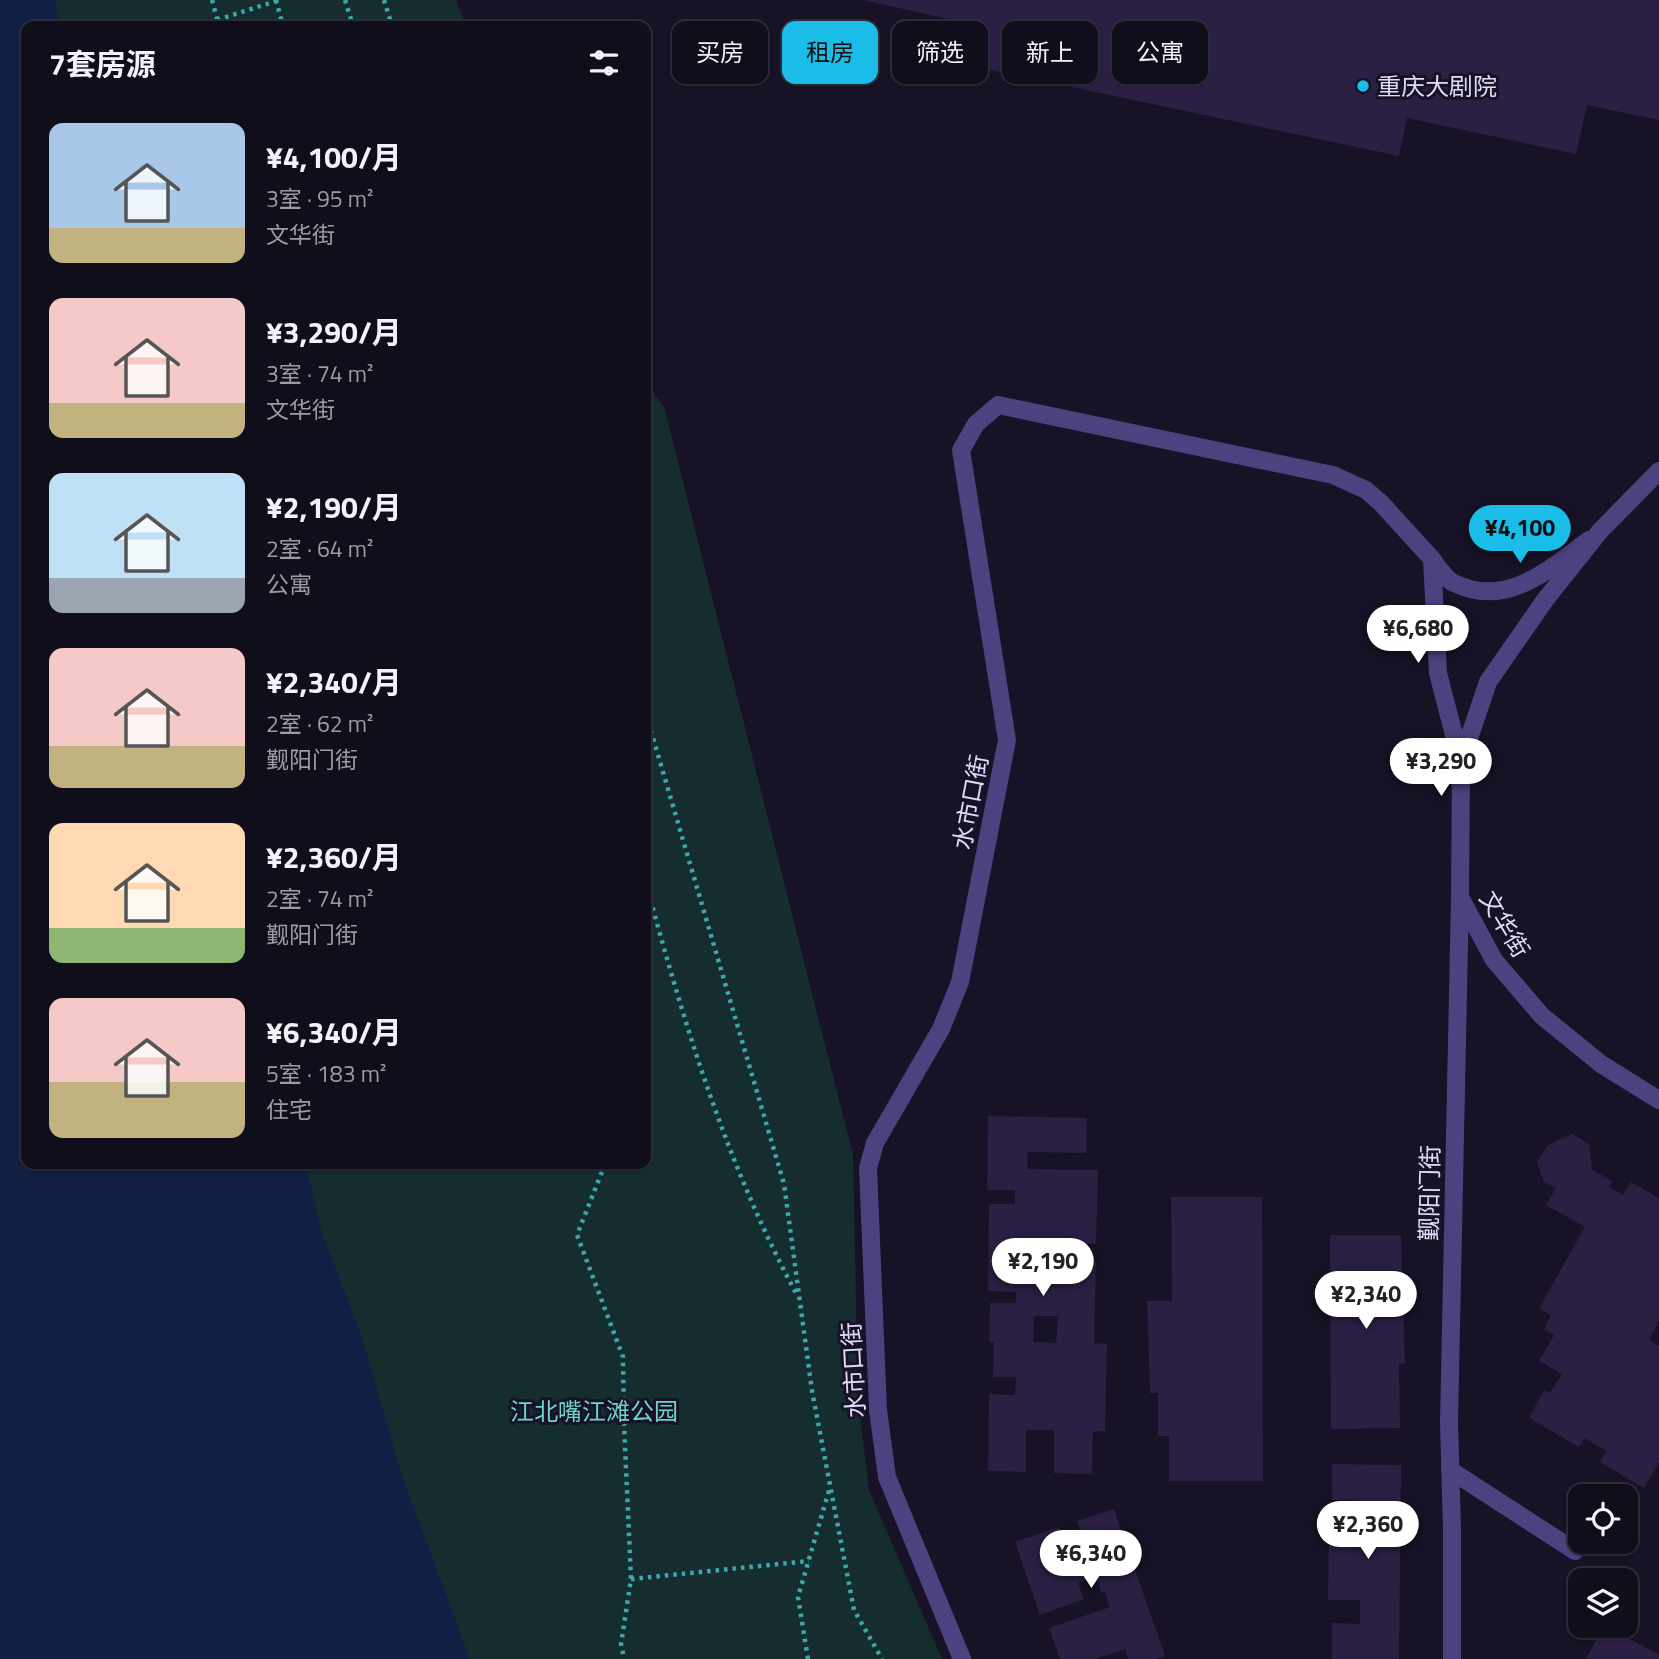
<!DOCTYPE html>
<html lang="zh">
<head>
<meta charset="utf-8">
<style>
	:root { --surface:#110e1c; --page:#1a1725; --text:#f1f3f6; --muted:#9c9ca3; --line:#302e3b; --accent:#19bde8 }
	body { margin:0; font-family:"Titillium Web","Noto Sans SC",sans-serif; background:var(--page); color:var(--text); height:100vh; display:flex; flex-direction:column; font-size:26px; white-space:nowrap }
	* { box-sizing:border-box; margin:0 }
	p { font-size:23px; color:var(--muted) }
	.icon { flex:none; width:38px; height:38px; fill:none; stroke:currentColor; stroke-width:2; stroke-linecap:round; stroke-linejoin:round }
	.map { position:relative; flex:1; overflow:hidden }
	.side { position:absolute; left:21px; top:21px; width:630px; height:1148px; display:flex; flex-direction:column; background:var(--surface); border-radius:14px; box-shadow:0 2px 5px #0004,0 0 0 2px var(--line) }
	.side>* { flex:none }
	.hud { position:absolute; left:672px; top:21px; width:665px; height:63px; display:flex; gap:14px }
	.fabs { position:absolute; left:1568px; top:1484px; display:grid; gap:14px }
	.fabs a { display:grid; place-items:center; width:70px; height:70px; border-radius:14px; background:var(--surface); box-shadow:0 2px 5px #0004,0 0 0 2px var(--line); font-size:35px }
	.price { position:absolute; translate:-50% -60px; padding:0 16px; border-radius:24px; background:#fff; color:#222; font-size:23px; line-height:46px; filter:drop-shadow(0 2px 4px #0008) }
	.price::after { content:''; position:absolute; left:50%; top:42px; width:21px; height:16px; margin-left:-10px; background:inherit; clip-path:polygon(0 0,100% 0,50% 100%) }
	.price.on { background:var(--accent); color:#111 }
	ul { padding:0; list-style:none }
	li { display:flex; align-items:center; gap:21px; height:175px; padding:0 28px }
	li span { display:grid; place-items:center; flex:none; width:196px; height:140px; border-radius:14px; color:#555 }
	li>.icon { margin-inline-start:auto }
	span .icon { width:84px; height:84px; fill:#fffc; stroke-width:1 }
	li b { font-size:30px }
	h2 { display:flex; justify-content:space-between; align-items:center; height:84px; padding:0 28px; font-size:30px }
	.tag { padding:0 24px; border-radius:14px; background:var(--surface); box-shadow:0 2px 5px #0004,0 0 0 2px var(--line); font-size:24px; line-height:63px }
	.tag.on { background:var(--accent); color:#111 }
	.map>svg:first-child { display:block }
	.green { fill:#152d2f }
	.water { fill:#121f44 }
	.building { fill:#2b2044; fill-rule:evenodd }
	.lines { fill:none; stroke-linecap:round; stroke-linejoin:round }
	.path { stroke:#3ca8ad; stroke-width:4.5; stroke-dasharray:3.5 5; stroke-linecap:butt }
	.service { stroke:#4b4280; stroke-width:18 }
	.minor { stroke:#4b4280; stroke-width:18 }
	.tertiary { stroke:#4b4280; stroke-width:18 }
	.poi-dot { fill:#19bde8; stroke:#171225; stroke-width:2.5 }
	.labels { text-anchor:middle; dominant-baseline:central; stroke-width:6; stroke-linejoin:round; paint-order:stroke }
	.poi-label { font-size:24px; fill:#e1dafb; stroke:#171225; text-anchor:start }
	.street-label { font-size:24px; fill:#e1dafb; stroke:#171225 }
	.park-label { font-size:24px; fill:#6cd5c6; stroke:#171225 }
</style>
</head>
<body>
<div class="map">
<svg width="1659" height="1659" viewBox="0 0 1659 1659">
	<rect width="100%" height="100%" fill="#171225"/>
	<g class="green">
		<polygon points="35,0 456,0 466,26 33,26"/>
		<polygon points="646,383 664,407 853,1155 858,1401 869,1490 942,1659 411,1659 294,1164 646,1164"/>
	</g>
	<polygon class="water" points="0,0 55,0 61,26 26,26 26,1164 306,1164 323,1236 361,1334 402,1476 470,1659 0,1659"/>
	<g class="building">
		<polygon points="863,0 1659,0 1659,120 1587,105 1576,154 1407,118 1399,156 981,68 989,28"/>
		<path d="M988,1116L1087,1118L1086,1153L1028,1152L1027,1169L1098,1170L1096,1244L1035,1243V1254L1031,1255V1279L1059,1280V1261L1096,1262L1094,1343L1107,1344L1105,1431L1093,1432L1092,1474L1054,1473V1430H1026V1472L988,1471L989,1394L1015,1395L1016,1377H993L994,1342H989L990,1303H1016V1292L988,1291L989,1204H1015V1190H987ZM1034,1316H1058L1056,1343L1033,1342Z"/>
		<polygon points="1572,1134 1589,1144 1592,1170 1612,1181 1609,1187 1623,1195 1631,1182 1659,1198 1659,1321 1649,1340 1659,1346 1659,1462 1644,1488 1600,1462 1607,1451 1584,1438 1579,1447 1529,1418 1544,1390 1550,1393 1562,1374 1539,1361 1554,1335 1544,1329 1551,1315 1539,1308 1585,1227 1546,1205 1556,1188 1544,1182 1537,1162 1548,1145"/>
		<polygon points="1171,1197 1262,1197 1263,1481 1169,1481 1169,1436 1158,1436 1158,1393 1150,1393 1147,1301 1172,1301"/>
		<polygon points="1330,1235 1401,1235 1405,1363 1399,1364 1400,1428 1331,1429"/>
		<polygon points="1332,1464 1401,1465 1399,1659 1332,1659 1332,1623 1360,1624 1360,1600 1328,1600 1329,1533 1353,1533 1353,1500 1332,1500"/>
		<polygon points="1114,1509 1165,1656 1155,1659 1128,1659 1125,1649 1095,1659 1060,1659 1049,1628 1110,1607 1105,1592 1102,1593 1096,1577 1078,1583 1084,1599 1040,1615 1015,1542 1059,1527 1064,1542 1082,1536 1077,1521"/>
		<polygon points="1604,1626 1659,1654 1659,1659 1586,1659"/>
	</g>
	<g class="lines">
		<g class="path">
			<polyline points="212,0 219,26"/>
			<polyline points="276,0 283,26"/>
			<polyline points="345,0 353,26"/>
			<polyline points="384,0 392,26"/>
			<polyline points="217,20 279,0"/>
			<polyline points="646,714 784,1184 812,1391 854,1610 882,1659"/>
			<path d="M646,883C684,1024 727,1166 797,1295"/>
			<polyline points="605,1164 577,1235 623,1357 624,1424 631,1579 621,1644 624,1659"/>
			<polyline points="631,1579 809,1561"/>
			<polyline points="808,1659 798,1597 830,1487"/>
		</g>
		<g class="service">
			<polyline points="1450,1470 1575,1551"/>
			<polyline points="962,1659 887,1477 878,1410 868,1168 875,1143 941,1029 960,982 1007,740 961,450 976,424 998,405 1333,475 1366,490 1381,503 1432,559"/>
		</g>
		<g class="minor">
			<polyline points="1432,559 1438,673 1461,762"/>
			<path d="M1432,559C1438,567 1445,579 1454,583C1507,609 1549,569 1589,540"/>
			<polyline points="1452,1659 1452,1529 1449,1423 1460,897"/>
		</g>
		<polyline class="tertiary" points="1659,471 1600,531 1545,600 1488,682 1461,762 1460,897 1494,960 1542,1016 1601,1064 1659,1100"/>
	</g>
	<circle class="poi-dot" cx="1363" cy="86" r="7"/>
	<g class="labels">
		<g class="poi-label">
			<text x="1377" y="86">重庆大剧院</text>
		</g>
		<g class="street-label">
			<text transform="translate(970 802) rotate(-79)">水市口街</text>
			<text transform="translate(1505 924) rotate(59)">文华街</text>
			<text transform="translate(1429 1193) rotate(-89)">觐阳门街</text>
			<text transform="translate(853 1370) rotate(-93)">水市口街</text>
		</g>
		<g class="park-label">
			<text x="594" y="1411">江北嘴江滩公园</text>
		</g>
	</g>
</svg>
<div class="fabs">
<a><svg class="icon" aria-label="locate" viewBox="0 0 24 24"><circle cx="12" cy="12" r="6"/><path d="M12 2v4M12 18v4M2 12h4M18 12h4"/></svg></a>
<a><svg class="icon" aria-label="layers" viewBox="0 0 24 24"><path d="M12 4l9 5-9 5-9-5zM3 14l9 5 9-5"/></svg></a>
</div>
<b class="price on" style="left:1520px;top:565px">¥4,100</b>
<b class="price" style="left:1418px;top:665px">¥6,680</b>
<b class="price" style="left:1441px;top:798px">¥3,290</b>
<b class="price" style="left:1043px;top:1298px">¥2,190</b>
<b class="price" style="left:1366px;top:1331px">¥2,340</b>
<b class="price" style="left:1368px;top:1561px">¥2,360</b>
<b class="price" style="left:1091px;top:1590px">¥6,340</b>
<div class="hud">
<a class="tag">买房</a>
<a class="tag on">租房</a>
<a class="tag">筛选</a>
<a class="tag">新上</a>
<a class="tag">公寓</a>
</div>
<section class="side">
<h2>7套房源<svg class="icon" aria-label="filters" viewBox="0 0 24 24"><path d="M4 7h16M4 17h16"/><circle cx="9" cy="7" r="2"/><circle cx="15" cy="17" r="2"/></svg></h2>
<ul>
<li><span style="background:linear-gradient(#a9c7e8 75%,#c2b280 0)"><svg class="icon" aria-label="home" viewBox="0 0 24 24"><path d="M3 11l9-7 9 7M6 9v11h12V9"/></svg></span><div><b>¥4,100/月</b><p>3室 · 95 m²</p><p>文华街</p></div></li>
<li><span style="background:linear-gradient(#f6c9c9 75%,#c2b280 0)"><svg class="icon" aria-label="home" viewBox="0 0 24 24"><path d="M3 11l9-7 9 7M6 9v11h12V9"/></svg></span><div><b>¥3,290/月</b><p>3室 · 74 m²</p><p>文华街</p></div></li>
<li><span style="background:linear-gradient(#bfe0f5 75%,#9aa5b1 0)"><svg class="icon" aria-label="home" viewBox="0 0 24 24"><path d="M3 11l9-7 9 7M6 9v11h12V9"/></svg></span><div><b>¥2,190/月</b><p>2室 · 64 m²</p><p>公寓</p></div></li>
<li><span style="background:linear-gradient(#f6c9c9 70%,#c2b280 0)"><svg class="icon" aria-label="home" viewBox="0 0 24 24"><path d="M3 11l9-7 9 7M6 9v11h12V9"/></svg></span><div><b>¥2,340/月</b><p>2室 · 62 m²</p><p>觐阳门街</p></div></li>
<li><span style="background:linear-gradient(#ffd9b3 75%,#8fb573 0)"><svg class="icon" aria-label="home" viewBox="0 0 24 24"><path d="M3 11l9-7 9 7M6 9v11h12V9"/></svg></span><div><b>¥2,360/月</b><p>2室 · 74 m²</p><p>觐阳门街</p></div></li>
<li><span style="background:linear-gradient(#f6c9c9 60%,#c2b280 0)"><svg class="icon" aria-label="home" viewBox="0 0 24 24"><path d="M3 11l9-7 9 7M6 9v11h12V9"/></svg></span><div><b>¥6,340/月</b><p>5室 · 183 m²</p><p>住宅</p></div></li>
</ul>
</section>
</div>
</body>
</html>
